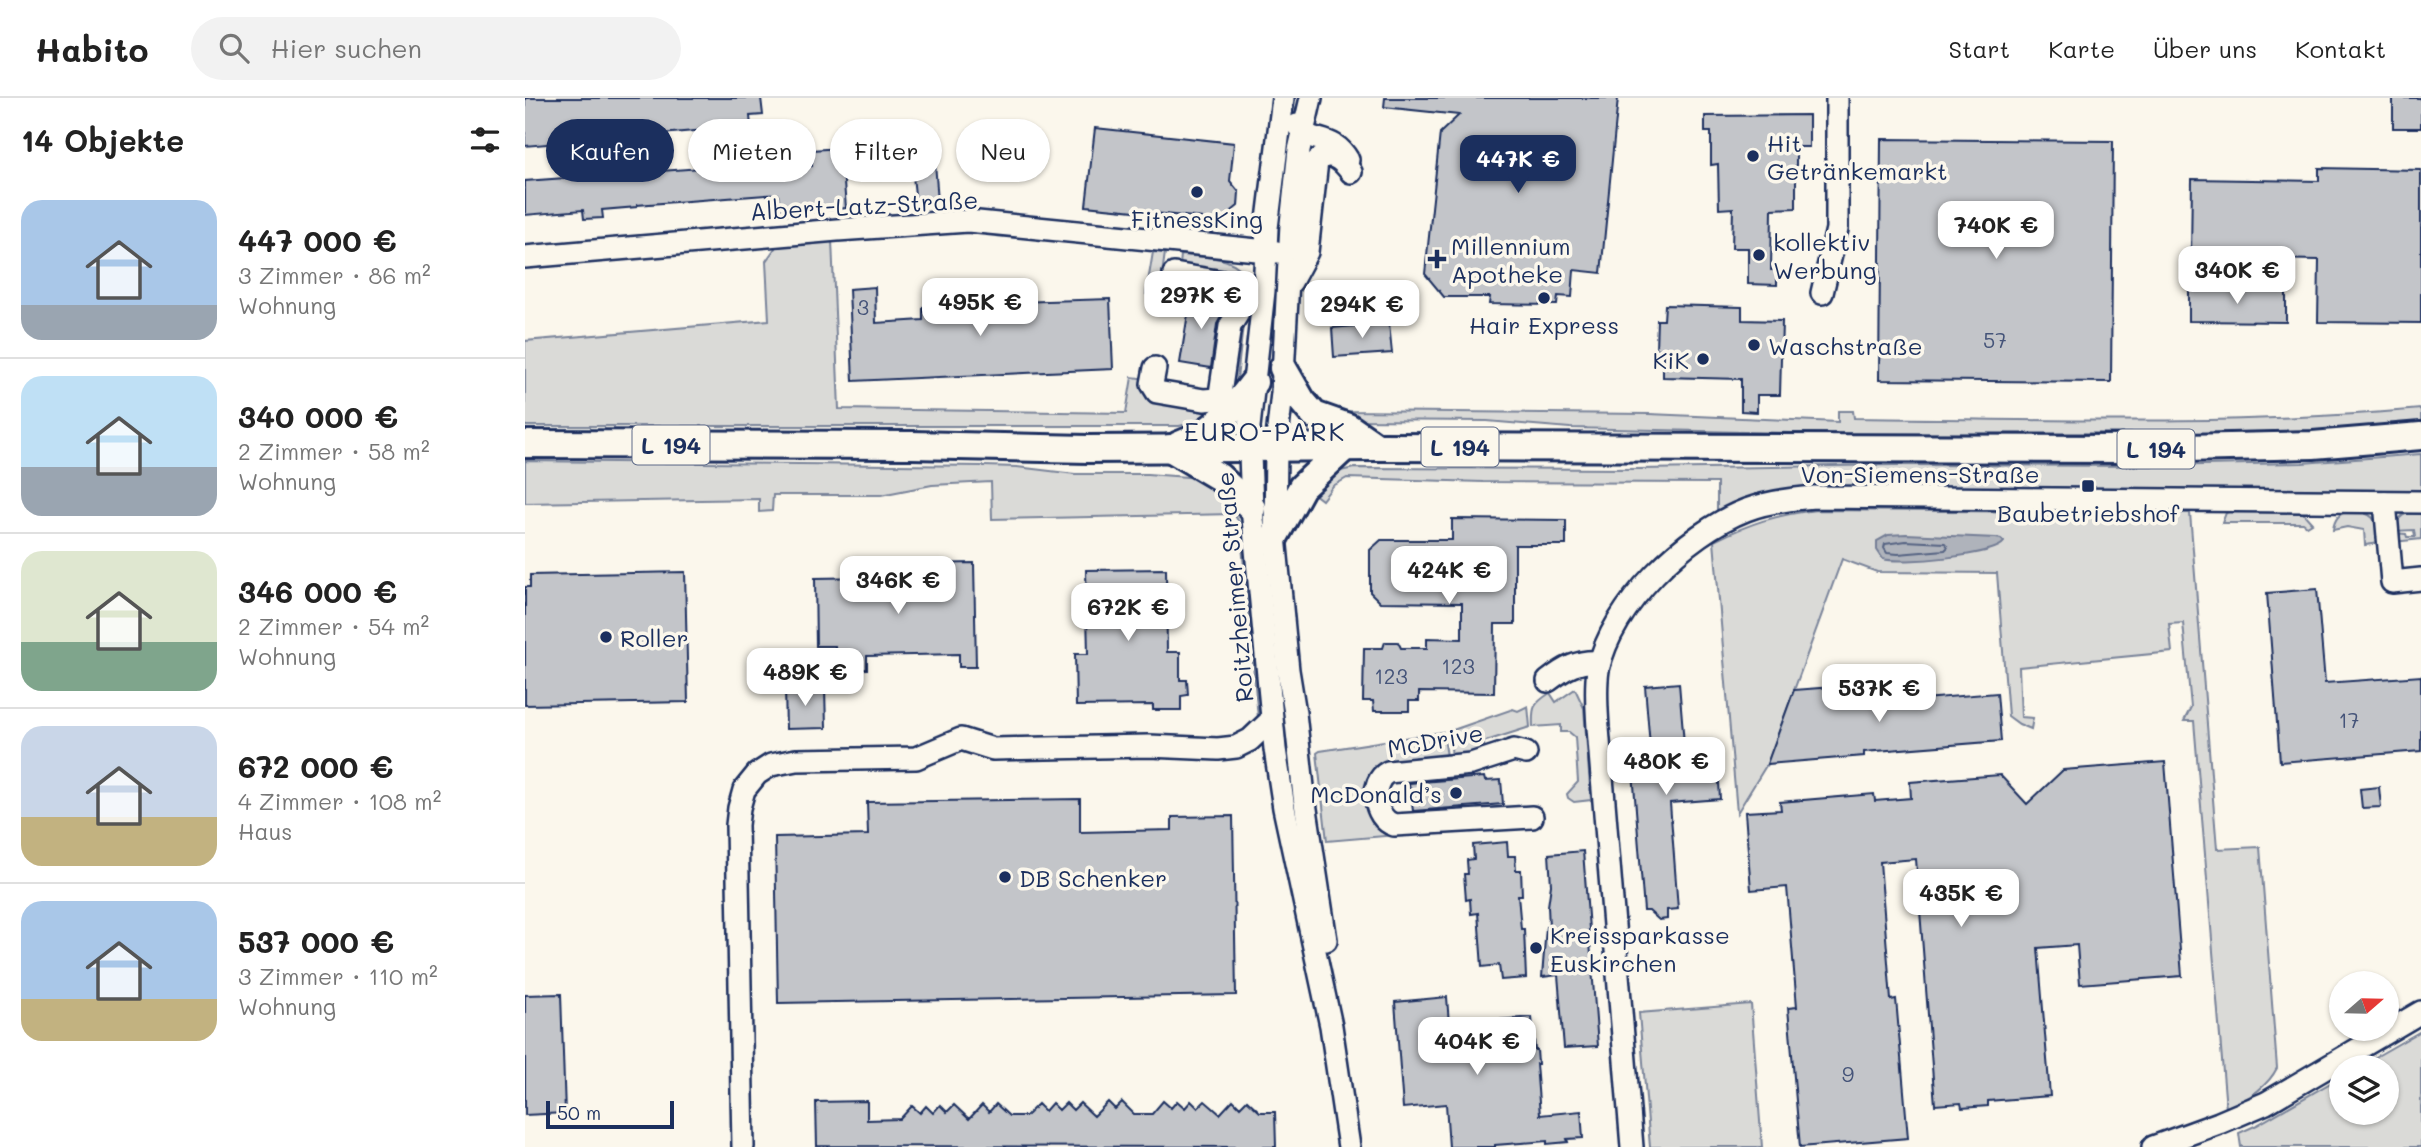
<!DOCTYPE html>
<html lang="de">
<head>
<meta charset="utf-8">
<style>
	:root { --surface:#fff; --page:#f2f2f2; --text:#222; --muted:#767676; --line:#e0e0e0; --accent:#1b2f5e }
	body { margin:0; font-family:Mali,sans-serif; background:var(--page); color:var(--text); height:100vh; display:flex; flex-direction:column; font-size:26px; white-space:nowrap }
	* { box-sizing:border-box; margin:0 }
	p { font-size:23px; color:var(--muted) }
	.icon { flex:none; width:38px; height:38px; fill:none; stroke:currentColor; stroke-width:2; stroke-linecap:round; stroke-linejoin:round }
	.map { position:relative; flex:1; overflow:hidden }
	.drawer { display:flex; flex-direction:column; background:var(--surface); width:525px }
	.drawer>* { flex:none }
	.hud { position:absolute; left:21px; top:21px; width:665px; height:63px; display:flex; gap:14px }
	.needle { width:46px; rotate:70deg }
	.tools { position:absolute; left:1804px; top:873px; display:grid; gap:14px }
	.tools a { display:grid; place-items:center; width:70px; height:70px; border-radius:50%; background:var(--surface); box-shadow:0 2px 5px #0004; font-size:35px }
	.scale { position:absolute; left:21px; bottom:18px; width:128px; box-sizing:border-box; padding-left:7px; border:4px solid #1b2f5e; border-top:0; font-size:19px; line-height:24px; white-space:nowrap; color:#1b2f5e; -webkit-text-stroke:5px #fbf7ec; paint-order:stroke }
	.price { position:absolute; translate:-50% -60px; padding:0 16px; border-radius:14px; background:#fff; color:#222; font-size:23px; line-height:46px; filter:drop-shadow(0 2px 4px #0008) }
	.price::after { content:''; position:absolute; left:50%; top:42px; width:21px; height:16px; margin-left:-10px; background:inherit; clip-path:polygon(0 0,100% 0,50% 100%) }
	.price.on { background:var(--accent); color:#fff }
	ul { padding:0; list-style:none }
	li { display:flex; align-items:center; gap:21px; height:175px; padding:0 21px }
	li+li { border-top:2px solid var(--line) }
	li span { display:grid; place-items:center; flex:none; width:196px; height:140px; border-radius:21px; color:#555 }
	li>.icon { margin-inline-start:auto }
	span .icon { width:84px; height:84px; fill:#fffc; stroke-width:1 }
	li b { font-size:30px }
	h2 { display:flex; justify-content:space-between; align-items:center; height:84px; padding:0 21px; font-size:30px }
	.chip { padding:0 24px; border-radius:32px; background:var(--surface); box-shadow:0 2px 5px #0004; font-size:24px; line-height:63px }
	.chip.on { background:var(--accent); color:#fff }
	header { display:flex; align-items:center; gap:42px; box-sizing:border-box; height:98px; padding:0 35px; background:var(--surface); border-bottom:2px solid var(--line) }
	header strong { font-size:33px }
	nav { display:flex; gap:38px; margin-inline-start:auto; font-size:24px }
	.search { width:490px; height:63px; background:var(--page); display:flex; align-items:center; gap:18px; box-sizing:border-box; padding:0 24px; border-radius:38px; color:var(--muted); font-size:26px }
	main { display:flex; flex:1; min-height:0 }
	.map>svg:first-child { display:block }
	.green { fill:#dadad7; stroke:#7a849a; stroke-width:2 }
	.water { fill:#afb3bb; stroke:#747e96; stroke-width:2 }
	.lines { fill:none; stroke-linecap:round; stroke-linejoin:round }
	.shore { stroke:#566483; stroke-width:2 }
	.building { fill:#c3c5c9; stroke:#1b2f5e; stroke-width:2 }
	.minor-casing { stroke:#1b2f5e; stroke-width:26 }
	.major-casing { stroke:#1b2f5e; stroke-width:32 }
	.minor { stroke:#fbf7ec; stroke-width:21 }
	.major { stroke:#fbf7ec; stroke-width:26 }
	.poi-dot { fill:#1b2f5e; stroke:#fbf7ec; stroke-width:2.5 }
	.labels { text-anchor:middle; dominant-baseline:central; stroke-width:7; stroke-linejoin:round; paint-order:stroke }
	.number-label { font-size:21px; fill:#455479 }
	.shield { fill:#fbf7ec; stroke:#5e6b89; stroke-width:2 }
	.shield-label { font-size:23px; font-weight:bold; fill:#1b2f5e }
	.poi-label { font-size:24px; fill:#1b2f5e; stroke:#fbf7ec; text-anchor:start }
	.street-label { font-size:24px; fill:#1b2f5e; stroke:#fbf7ec }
	.neighbourhood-label { font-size:26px; letter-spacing:2px; fill:#1b2f5e; stroke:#fbf7ec }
</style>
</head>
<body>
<header>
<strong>Habito</strong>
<div class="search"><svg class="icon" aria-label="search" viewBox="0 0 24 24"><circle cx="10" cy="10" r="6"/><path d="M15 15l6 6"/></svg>Hier suchen</div>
<nav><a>Start</a><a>Karte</a><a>Über uns</a><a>Kontakt</a></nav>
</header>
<main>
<section class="drawer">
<h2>14 Objekte<svg class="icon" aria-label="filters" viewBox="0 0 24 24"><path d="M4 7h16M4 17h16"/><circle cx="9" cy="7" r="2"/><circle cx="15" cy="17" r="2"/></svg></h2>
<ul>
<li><span style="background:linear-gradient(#a9c7e8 75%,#9aa5b1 0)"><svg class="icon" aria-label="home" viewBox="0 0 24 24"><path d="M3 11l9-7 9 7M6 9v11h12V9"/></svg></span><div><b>447 000 €</b><p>3 Zimmer · 86 m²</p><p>Wohnung</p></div></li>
<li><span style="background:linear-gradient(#bfe0f5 65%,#9aa5b1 0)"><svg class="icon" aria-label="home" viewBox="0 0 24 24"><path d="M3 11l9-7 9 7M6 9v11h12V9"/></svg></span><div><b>340 000 €</b><p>2 Zimmer · 58 m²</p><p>Wohnung</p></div></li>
<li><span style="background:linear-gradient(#dfe7d0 65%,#7fa58c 0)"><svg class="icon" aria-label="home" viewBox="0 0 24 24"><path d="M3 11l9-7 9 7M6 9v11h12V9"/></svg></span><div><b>346 000 €</b><p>2 Zimmer · 54 m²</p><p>Wohnung</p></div></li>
<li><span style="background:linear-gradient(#c9d6e8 65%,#c2b280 0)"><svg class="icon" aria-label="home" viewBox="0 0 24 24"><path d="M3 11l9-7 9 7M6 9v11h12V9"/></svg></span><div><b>672 000 €</b><p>4 Zimmer · 108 m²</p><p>Haus</p></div></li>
<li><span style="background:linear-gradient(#a9c7e8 70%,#c2b280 0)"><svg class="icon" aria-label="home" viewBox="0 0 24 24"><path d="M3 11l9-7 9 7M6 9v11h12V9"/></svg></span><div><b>537 000 €</b><p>3 Zimmer · 110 m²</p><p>Wohnung</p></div></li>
</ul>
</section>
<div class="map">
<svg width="1896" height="1049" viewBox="0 0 1896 1049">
	<rect width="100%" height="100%" fill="#fbf7ec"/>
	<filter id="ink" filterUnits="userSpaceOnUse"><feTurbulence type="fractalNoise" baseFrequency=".0143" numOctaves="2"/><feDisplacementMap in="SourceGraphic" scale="14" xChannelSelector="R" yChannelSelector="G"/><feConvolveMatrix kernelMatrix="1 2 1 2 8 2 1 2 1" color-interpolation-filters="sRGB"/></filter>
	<g filter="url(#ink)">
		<g class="green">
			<path d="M307,142L314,311L601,315L607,279L623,281L685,308L721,192L655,167L656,157C682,160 711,156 723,182L711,290L678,323L654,328H0V243L244,222L241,163L253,146Z"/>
			<polygon points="628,154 640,155 634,198 621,196"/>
			<path d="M799,306L820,313L1124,316L1313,324V313H1328L1329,320C1518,322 1708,328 1896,311V324L1798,332L1728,335L1312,336L1045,330L962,323L827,322L796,312Z"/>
			<polygon points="1896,356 1896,396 1432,391 1192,416 1192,385 958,384 822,380 808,388 797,402 784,392 811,374 829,370 1114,371 1368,367 1630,368 1777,365"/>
			<polygon points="0,363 459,368 492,369 550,376 622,376 676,380 711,407 718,421 735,603 733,620 715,426 709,416 467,421 466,384 407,387 356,397 248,397 247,413 234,414 234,401 0,405"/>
			<path d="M1291,412L1665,415L1692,751L1735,749L1752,970C1742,990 1722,1002 1701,1011L1669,623H1659L1666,609L1658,525L1644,526L1647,554L1494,569L1496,619L1508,620L1506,631L1494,626L1483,618L1472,475L1352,474L1317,461L1242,666L1212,715L1189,443C1226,425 1250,417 1291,412Z"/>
			<polygon points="1708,412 1778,415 1787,425 1782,428 1778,425 1697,425 1701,415"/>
			<path d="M1824,413C1851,414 1851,421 1855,445L1840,447L1839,432L1822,429L1808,432C1809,422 1814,415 1824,413Z"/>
			<path d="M1896,413V441L1869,444V435L1881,436L1882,439H1890L1889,432L1869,433C1872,417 1881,414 1896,413Z"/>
			<path d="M1050,591L1059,610L1066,702L1049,704L1043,700L1042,696L1053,684L1050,639L1044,634H1036V627L1008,629C1007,609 1008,606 1025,595L1031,604Z"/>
			<polygon points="1003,608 1005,629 958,644 962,656 927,663 925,633 988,611 993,613"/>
			<polygon points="918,634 923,664 853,676 852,668 849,668 849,713 953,730 802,743 792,655 795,653"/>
			<polygon points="1226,906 1237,1049 1125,1049 1114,915"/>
			<polygon points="1896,933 1896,1049 1716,1049 1714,1035 1732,1027 1816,979 1816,1015 1862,1015 1862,970 1833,969"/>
		</g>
		<path class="water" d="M1381,436L1471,440L1476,441L1479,444C1470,458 1375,466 1358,461L1352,452V443L1363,437Z"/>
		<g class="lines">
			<polygon class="shore" points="1381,443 1420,445 1423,449 1420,452 1373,456 1362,455 1359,450 1360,446"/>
		</g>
		<g class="building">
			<polygon points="0,0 236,0 238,17 225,18 226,28 0,48"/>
			<polygon points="860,0 1093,0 1076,175 1049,172 1047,199 1033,198 1032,207 964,206 965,199 919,199 900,176 915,35 934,17 859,9"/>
			<rect x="1868" y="0" width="28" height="30"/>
			<polygon points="1284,17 1284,49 1271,49 1271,110 1247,111 1246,172 1252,172 1252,187 1223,186 1223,150 1207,150 1208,110 1194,111 1193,66 1186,67 1186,34 1180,34 1180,18"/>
			<polygon points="570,30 709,45 705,83 714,94 713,108 702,117 701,123 690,122 690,128 676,127 677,120 561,108"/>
			<polygon points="1356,41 1588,43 1586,284 1354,282"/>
			<polygon points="316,50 317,59 409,51 413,104 391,106 388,78 347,82 346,71 318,72 321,110 255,117 253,96 112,107 112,109 77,112 78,120 59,121 58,112 0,117 0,83 244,65 245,72 287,68 286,52"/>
			<polygon points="1794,70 1896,72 1896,225 1793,224 1794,162 1666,160 1667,81 1794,83"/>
			<polygon points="350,189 351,225 398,222 398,209 425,207 425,195 453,193 464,205 585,201 588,271 328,283 324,191"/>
			<polygon points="1664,191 1761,192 1761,224 1664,223"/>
			<polygon points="666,197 701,203 700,212 692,226 686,270 655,265"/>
			<polygon points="1140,207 1217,209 1217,222 1257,223 1255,297 1232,297 1232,314 1216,313 1216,281 1138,279 1138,251 1131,251 1132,222 1139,222"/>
			<polygon points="864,225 867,255 809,259 807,230"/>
			<polygon points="927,421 1041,422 1041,447 990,447 990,526 970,526 969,595 894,594 894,603 884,603 884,613 849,613 848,603 838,603 839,550 858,550 860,544 873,544 876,550 902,550 902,540 937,541 937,505 855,504 845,494 845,452 856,442 927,442"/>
			<polygon points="449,465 451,569 434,569 434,556 342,558 342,571 310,572 310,548 291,548 290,480 402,478 401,466"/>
			<polygon points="641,471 642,554 655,554 655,582 662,582 663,597 656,598 656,612 628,612 628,607 551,608 550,556 563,556 561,472"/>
			<polygon points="160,474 163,604 0,607 0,489 5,489 5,477"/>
			<polygon points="1792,491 1800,585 1896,578 1896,653 1755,664 1742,495"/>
			<polygon points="1154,585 1161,670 1193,667 1195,701 1145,705 1153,811 1142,812 1142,821 1134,822 1124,813 1119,813 1108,674 1127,672 1120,588"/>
			<polygon points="1334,587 1336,606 1472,595 1476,643 1339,654 1339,658 1242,666 1269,592"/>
			<polygon points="300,590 301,630 261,631 260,591"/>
			<polygon points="1640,664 1657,878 1555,886 1552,847 1513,850 1525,998 1463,1003 1463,1008 1437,1010 1436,1005 1410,1007 1391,761 1355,764 1366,902 1371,901 1383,1040 1275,1049 1263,910 1272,909 1262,789 1226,792 1220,714 1256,712 1255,704 1349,696 1350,703 1386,700 1385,684 1475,677 1502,706 1538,672"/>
			<polygon points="959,679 960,683 976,682 978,706 888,713 884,685"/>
			<polygon points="1854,689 1856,709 1837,710 1835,691"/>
			<polygon points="555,701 555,734 647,732 647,719 708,718 711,897 253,905 250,739 343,737 342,704"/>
			<polygon points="982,744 983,758 990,758 991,772 996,772 997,797 993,797 996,831 999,831 1001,880 976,882 974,867 957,869 953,815 946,816 945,801 941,802 939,776 943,776 942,762 949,761 948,747"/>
			<polygon points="1058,753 1073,948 1039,950 1033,877 1017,879 1021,829 1024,829 1023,808 1026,787 1024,756"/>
			<polygon points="36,896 40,1015 0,1017 0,897"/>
			<polygon points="922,899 924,926 1007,919 1010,952 1012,952 1013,966 1011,966 1015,1017 1056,1013 1058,1040 1042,1041 1043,1044 1022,1046 1022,1043 970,1047 970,1049 924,1049 921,1006 878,1010 870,904"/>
			<polygon points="708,1002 715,1009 722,1002 735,1014 750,1014 751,1049 292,1048 291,1004 342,1003 342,1022 375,1021 387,1008 395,1015 401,1008 408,1015 415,1007 422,1014 429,1007 444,1021 457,1007 464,1014 471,1006 484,1018 501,1018 513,1006 520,1013 527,1005 534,1012 541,1005 548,1012 555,1005 569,1018 583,1004 590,1011 597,1004 609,1016 627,1016 638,1003 646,1010 652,1003 660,1010 666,1003 673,1010 680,1003 695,1016"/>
		</g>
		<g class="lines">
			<g class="minor-casing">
				<g id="minor">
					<polyline points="758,0 742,130 739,193 724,329 727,410 750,651 759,710 806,928 824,1049"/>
					<polyline points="786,0 774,52 766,126 757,295 751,349 750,438 763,572 770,615 779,698 801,842"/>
					<path d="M772,27C786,48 807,34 823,62"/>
					<polyline points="0,159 312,132 443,123 752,154"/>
					<path d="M766,184L782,154L792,63C805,51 817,62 826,74"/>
					<polyline points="1297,195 1312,131 1312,0"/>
					<polyline points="630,270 627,286 632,294 679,302 691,301 695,296 705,228 712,217 716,196 710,186 649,176"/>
					<polyline points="1860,404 1867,484 1896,481"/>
					<path d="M1023,583C1040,570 1053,562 1075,564"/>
					<path d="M1001,655L989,652L946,666L863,674C844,684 848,720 869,727L1007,719"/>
					<polyline points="218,1049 212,727 214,710 219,692 232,676 246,667 271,662 391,660 436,641 468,651 624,648 693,651 711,649 725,642 746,622"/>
					<path d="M1107,1049L1073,630C1072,611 1070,591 1073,572C1086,508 1161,435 1221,412C1242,404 1266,401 1289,399L1896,404"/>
					<polyline points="1628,1049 1694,1025 1741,1005 1896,914"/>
				</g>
			</g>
			<g class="major-casing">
				<g id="major">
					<polyline points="758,270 777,303 789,317 823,329 852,349"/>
					<polyline points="0,346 387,347 563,351 852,349 1615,351 1788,347 1896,338"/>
					<path d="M654,347C688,335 708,312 729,284"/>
					<polyline points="645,350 694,379 727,410"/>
					<polyline points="750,438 777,389 820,349"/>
				</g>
			</g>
			<use href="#minor" class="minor"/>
			<use href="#major" class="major"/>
		</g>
	</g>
	<g class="poi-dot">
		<circle cx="1228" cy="58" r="7"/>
		<circle cx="672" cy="94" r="7"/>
		<circle cx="1234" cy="157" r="7"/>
		<path d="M908.5 150.5h7v7h7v7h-7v7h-7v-7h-7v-7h7z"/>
		<circle cx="1019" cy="200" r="7"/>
		<circle cx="1229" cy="247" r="7"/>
		<circle cx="1178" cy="261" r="7"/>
		<rect x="1556" y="381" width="14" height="14" rx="3.5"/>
		<circle cx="81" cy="539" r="7"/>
		<circle cx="931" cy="695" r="7"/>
		<circle cx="480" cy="779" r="7"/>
		<circle cx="1011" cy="850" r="7"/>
	</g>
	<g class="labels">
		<g class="number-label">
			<text x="338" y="208">3</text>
			<text x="1470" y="241">57</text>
			<text x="933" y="567">123</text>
			<text x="866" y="577">123</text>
			<text x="1824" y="621">17</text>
			<text x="1323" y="975">9</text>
		</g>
		<g class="shield">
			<rect x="107.5" y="327.5" width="77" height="39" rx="5"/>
			<rect x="896.5" y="329.5" width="77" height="39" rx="5"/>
			<rect x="1592.5" y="331.5" width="77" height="39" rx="5"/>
		</g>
		<g class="shield-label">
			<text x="146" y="347">L 194</text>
			<text x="935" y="349">L 194</text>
			<text x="1631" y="351">L 194</text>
		</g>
		<g class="poi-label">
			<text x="1242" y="44">Hit<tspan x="1242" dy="28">Getränkemarkt</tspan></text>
			<text x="672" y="120" text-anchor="middle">FitnessKing</text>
			<text x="1248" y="143">kollektiv<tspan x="1248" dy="28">Werbung</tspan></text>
			<text x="926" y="147">Millennium<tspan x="926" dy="28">Apotheke</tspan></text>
			<text x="1019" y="226" text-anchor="middle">Hair Express</text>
			<text x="1243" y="247">Waschstraße</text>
			<text x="1164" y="261" text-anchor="end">KiK</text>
			<text x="1563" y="414" text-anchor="middle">Baubetriebshof</text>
			<text x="95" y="539">Roller</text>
			<text x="917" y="695" text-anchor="end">McDonald’s</text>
			<text x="494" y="779">DB Schenker</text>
			<text x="1025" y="836">Kreissparkasse<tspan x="1025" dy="28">Euskirchen</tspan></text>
		</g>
		<g class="street-label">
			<text transform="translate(339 107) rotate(-3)">Albert-Latz-Straße</text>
			<text x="1395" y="375">Von-Siemens-Straße</text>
			<text transform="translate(709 489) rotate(-95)">Roitzheimer Straße</text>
			<text transform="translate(910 642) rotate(-10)">McDrive</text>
		</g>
		<g class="neighbourhood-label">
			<text x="740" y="333">EURO-PARK</text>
		</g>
	</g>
</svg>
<div class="tools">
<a><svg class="needle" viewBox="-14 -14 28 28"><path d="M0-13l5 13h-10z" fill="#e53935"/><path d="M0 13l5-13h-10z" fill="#767676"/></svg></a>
<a><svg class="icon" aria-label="layers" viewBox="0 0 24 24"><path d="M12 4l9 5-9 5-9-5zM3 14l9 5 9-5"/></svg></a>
</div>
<div class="scale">50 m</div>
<b class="price on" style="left:993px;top:97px">447K €</b>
<b class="price" style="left:1471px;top:163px">740K €</b>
<b class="price" style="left:1712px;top:208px">340K €</b>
<b class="price" style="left:676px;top:233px">297K €</b>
<b class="price" style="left:455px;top:240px">495K €</b>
<b class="price" style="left:837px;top:242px">294K €</b>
<b class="price" style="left:924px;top:508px">424K €</b>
<b class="price" style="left:373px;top:518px">346K €</b>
<b class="price" style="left:603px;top:545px">672K €</b>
<b class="price" style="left:280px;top:610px">489K €</b>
<b class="price" style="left:1354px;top:626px">537K €</b>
<b class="price" style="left:1141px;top:699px">480K €</b>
<b class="price" style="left:1436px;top:831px">435K €</b>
<b class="price" style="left:952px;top:979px">404K €</b>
<div class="hud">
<a class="chip on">Kaufen</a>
<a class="chip">Mieten</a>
<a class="chip">Filter</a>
<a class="chip">Neu</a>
</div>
</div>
</main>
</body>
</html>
